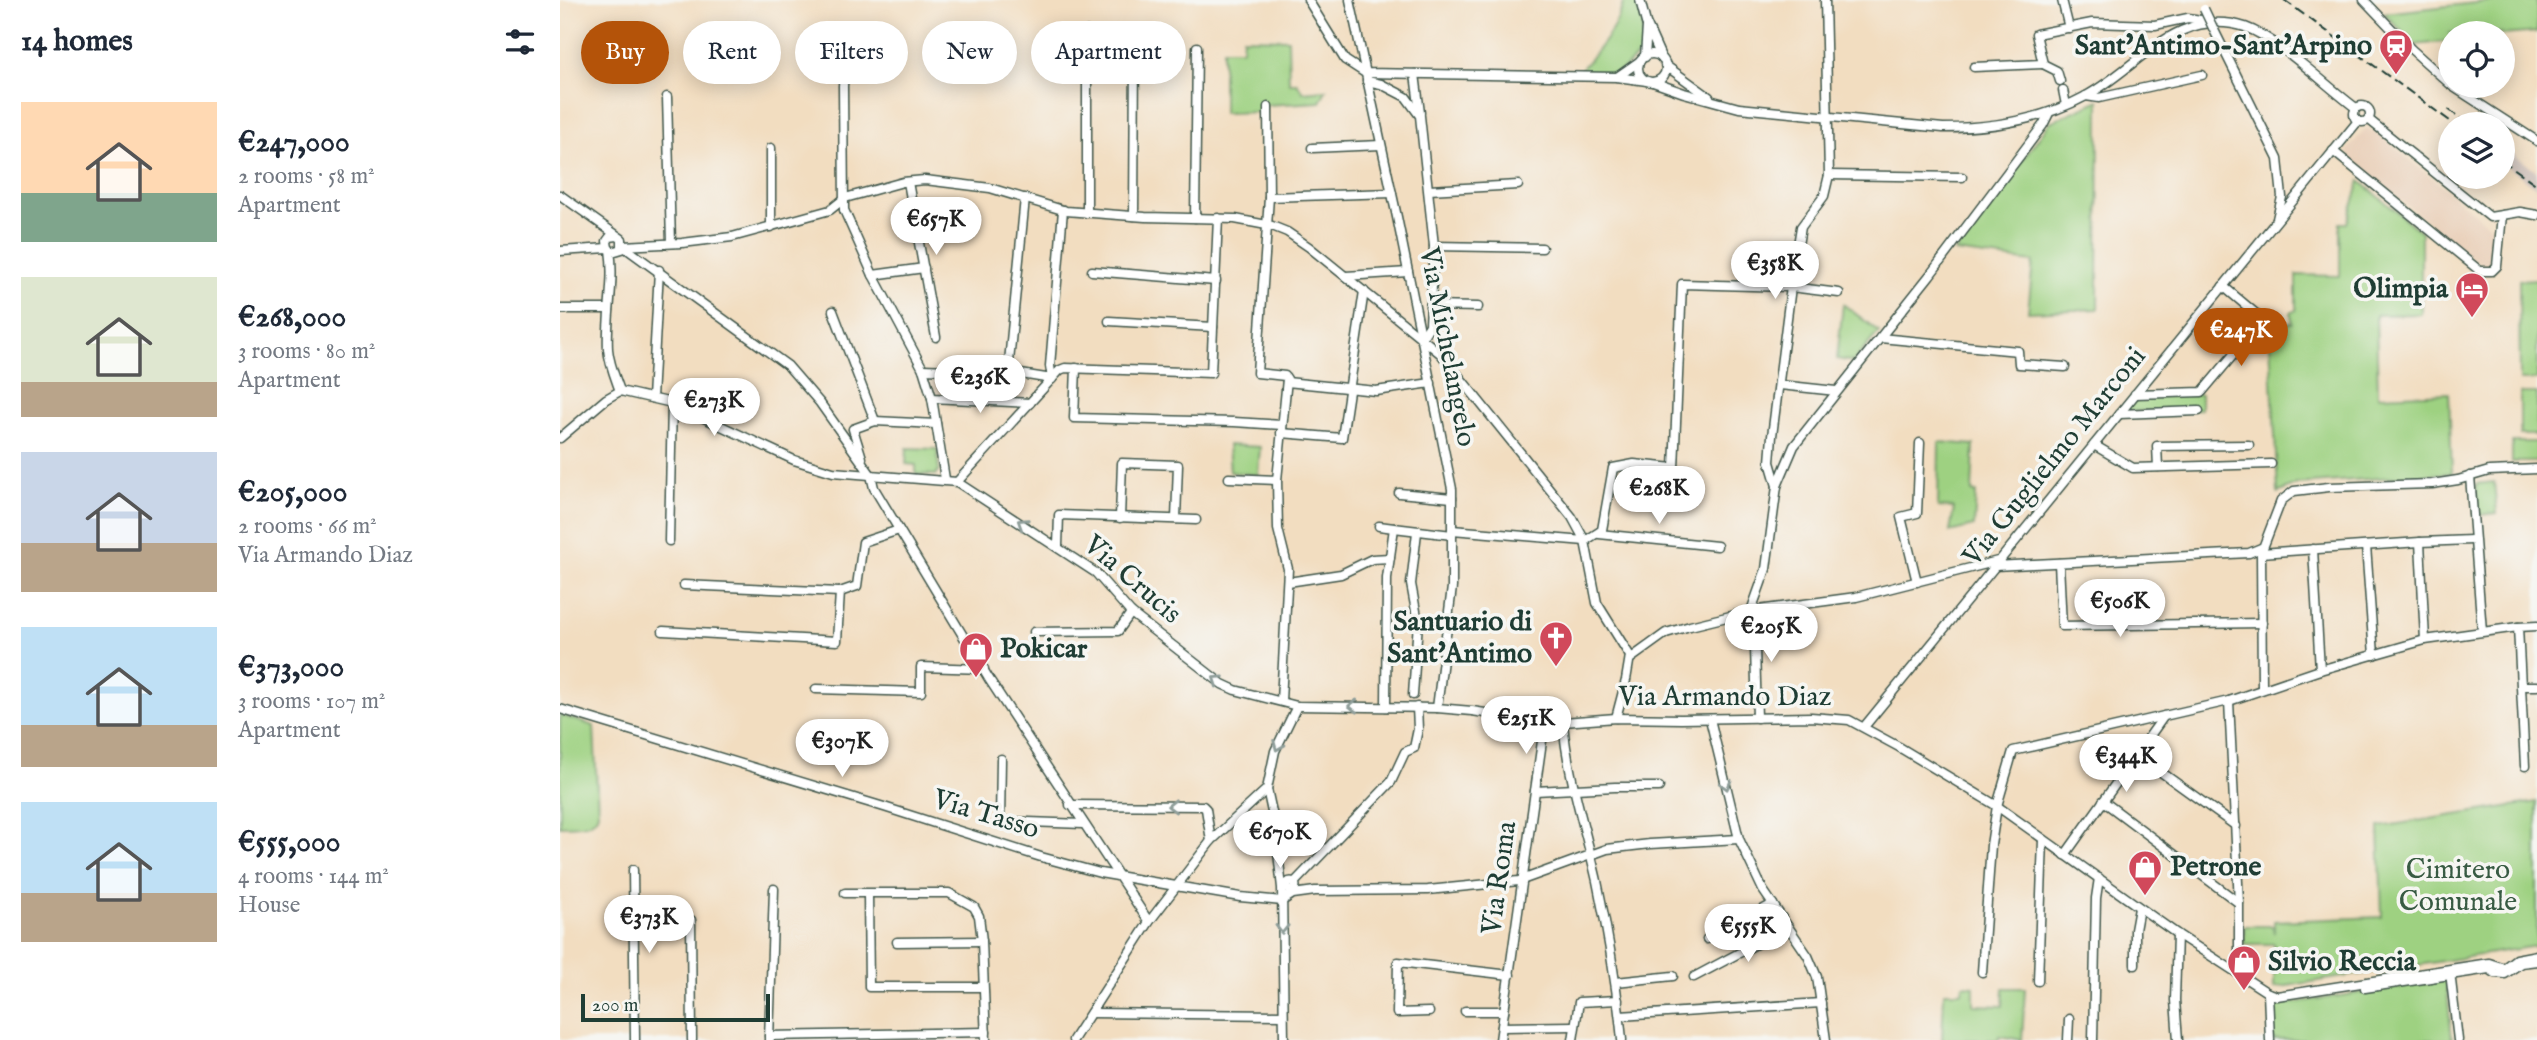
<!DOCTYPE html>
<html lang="en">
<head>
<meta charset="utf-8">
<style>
	:root { --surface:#fff; --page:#f6f6f7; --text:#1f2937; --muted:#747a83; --accent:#b45309 }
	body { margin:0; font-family:"IM FELL English",serif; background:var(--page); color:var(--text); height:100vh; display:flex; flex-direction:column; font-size:26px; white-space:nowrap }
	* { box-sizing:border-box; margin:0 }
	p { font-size:23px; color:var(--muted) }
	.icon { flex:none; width:38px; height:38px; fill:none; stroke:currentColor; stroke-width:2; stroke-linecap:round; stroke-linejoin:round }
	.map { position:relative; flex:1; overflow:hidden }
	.details { display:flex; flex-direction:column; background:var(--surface); width:560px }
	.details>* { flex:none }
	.banner { position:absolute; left:21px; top:21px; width:665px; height:63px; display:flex; gap:14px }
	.tools { position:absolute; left:1878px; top:21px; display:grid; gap:14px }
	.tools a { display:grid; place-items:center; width:77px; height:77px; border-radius:50%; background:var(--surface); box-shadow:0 4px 18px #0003; font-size:35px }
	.scale { position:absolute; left:21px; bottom:18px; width:189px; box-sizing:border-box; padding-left:7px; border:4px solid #1f3d34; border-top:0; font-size:19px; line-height:24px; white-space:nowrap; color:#1f3d34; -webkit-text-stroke:5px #f6f6f2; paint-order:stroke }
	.price { position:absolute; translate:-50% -60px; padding:0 16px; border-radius:24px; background:#fff; color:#222; font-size:23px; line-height:46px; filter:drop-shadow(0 2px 4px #0008) }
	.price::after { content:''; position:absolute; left:50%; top:42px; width:21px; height:16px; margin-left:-10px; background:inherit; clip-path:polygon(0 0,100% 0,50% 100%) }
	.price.active { background:var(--accent); color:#fff }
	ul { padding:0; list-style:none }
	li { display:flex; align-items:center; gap:21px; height:175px; padding:0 21px }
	li span { display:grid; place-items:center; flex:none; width:196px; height:140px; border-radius:0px; color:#555 }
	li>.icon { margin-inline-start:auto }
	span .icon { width:84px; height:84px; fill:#fffc; stroke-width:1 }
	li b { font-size:30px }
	h2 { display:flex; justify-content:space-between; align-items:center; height:84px; padding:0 21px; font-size:30px }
	.chip { padding:0 24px; border-radius:32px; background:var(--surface); box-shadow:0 4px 18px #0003; font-size:24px; line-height:63px }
	.chip.active { background:var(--accent); color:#fff }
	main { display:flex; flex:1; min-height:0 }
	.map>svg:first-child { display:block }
	.built { fill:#e9cfb8 }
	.industrial { fill:#cec1ba }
	.green { fill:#9ed181; stroke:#5e875a; stroke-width:2 }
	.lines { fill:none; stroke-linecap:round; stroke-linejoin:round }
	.minor-casing { stroke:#3f5549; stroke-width:11 }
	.minor { stroke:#fff; stroke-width:8 }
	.rail { stroke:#1f3d34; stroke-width:2; stroke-dasharray:10 5; stroke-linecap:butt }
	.minor-bridge-casing { stroke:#3f5549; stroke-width:11; stroke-linecap:butt }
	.minor-bridge { stroke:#fff; stroke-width:8 }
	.oneway { stroke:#8f9e9a }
	.labels { text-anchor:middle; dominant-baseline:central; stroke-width:7; stroke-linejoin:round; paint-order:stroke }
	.poi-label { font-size:28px; font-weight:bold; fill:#1f3d34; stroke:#f6f6f2; text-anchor:end }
	.street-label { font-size:28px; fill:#1f3d34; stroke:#f6f6f2 }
	.park-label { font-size:28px; fill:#385b43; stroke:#f6f6f2 }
</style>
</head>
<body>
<main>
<section class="details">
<h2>14 homes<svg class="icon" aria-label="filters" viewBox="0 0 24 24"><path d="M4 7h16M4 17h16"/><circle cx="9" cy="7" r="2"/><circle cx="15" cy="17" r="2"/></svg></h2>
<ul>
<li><span style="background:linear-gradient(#ffd9b3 65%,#7fa58c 0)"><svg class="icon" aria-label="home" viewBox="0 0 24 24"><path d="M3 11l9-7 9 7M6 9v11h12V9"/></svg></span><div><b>€247,000</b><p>2 rooms · 58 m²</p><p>Apartment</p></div></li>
<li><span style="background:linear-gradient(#dfe7d0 75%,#b9a48a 0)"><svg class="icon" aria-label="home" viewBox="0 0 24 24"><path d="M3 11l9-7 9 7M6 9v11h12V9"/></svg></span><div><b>€268,000</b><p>3 rooms · 80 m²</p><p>Apartment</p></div></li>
<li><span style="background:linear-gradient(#c9d6e8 65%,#b9a48a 0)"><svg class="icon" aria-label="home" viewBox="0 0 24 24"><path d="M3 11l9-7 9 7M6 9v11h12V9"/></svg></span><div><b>€205,000</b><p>2 rooms · 66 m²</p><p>Via Armando Diaz</p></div></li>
<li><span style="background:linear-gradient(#bfe0f5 70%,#b9a48a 0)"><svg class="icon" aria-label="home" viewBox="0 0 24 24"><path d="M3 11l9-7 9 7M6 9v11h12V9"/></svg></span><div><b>€373,000</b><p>3 rooms · 107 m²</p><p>Apartment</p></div></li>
<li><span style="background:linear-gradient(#bfe0f5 65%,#b9a48a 0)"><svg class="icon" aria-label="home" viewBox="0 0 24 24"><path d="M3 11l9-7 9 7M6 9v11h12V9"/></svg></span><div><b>€555,000</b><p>4 rooms · 144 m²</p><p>House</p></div></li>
</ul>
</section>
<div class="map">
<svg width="1977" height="1040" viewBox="0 0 1977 1040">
	<rect width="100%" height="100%" fill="#f6f6f2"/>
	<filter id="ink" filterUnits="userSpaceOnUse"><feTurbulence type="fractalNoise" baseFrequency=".0143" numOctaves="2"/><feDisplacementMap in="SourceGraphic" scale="14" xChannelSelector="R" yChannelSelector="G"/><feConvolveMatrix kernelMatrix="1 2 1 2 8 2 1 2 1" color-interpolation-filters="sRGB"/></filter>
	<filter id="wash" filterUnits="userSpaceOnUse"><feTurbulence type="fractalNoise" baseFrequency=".00686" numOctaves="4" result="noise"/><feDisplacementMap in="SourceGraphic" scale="28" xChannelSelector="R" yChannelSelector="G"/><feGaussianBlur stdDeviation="1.57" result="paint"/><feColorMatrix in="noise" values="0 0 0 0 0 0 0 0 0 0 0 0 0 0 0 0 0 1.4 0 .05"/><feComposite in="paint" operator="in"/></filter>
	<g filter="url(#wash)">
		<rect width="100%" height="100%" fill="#f2ddc0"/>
		<polygon class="built" points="1806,128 1816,132 1932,228 1934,241 1933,260 1926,265 1919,263 1789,158 1787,151"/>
		<polygon class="industrial" points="1943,146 1977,172 1977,188 1943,163"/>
		<g class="green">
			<path d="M1064,0H1077L1083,22V52L1057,74L1025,73L1021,69C1039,50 1058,27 1064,0Z"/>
			<polygon points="1942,0 1977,0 1977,32 1943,35 1942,33 1890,33 1890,41 1855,45 1824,13"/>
			<polygon points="683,38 728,39 729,83 737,83 743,92 766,90 760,102 705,105 704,112 663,113 663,49 682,49"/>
			<polygon points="1539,100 1538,309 1468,312 1473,262 1395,252 1490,122"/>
			<polygon points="1800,181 1861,232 1861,314 1816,315 1818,396 1889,393 1892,473 1737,484 1718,493 1709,324 1732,323 1731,313 1736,310 1736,275 1780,276 1780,223 1787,223"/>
			<polygon points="1977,279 1977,380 1960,380 1959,280"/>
			<polygon points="1283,304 1319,332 1293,362 1277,359"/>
			<rect x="1960" y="393" width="17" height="42"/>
			<polygon points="1641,394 1641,409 1563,412 1578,396"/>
			<polygon points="1379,442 1414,445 1412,492 1416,493 1414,526 1390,532 1394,508 1378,507"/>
			<rect x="1952" y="442" width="25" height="20"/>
			<polygon points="668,445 700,447 698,475 670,472"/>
			<polygon points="347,448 377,449 379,471 375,475 356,474 356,465 346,464"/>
			<polygon points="1934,482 1937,513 1919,515 1916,484"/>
			<path d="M0,715L34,726L38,813C34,828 13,825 0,826Z"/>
			<polygon points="1977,802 1977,946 1714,988 1714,944 1684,944 1684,926 1713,926 1714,933 1714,921 1822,917 1819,827"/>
			<polygon points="1886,980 1892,1040 1713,1040 1712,1006"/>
			<polygon points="1403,985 1414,986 1414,1005 1443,1006 1444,988 1465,988 1462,1040 1440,1036 1439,1040 1382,1040 1384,992 1402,992"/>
		</g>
	</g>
	<g filter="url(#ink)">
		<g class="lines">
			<g class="minor-casing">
				<g id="minor">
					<polyline points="748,0 785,60 805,73 1057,77 1087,81"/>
					<polyline points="790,0 837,217 892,489 892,587 877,708"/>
					<polyline points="1080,0 1086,23 1102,59"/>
					<polyline points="1502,0 1509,28"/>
					<polyline points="1804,0 1851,49 1890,84"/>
					<polyline points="1654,30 1718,159 1722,197 1717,219"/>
					<polyline points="527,31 527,213"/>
					<polyline points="286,46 283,86 284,210 313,275 363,369 372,398 385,479"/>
					<circle cx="1092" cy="68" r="14"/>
					<polyline points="1085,57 1087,26"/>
					<polyline points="1105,65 1149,97"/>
					<polyline points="1414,67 1483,64"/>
					<polyline points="855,74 860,113"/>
					<polyline points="1057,77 1080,61"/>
					<polyline points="807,81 821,84 846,97 860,116 874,246 870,325 861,339"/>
					<polyline points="1500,81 1497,71 1483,64 1476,34 1532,23 1595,25 1628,18 1648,21"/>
					<path d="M1093,82L1124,93L1179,108L1383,128C1433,128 1482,120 1526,96C1578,68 1617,6 1685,27C1719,39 1766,86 1796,108"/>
					<polyline points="1892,86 1977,141"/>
					<polyline points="1503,90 1506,105"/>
					<polyline points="1526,96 1539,98 1642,75"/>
					<polyline points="107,97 111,243"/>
					<circle cx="1802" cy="114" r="8"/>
					<polyline points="1808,119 1930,217 1960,212 1977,215"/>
					<polyline points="211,148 211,227"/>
					<polyline points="752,148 821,145"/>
					<polyline points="1773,151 1920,271 1932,271 1937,266 1942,215"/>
					<polyline points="1269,175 1402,177"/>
					<polyline points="348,182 376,337"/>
					<polyline points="869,190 958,185"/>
					<polyline points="0,195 62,239 62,249 52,252 48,248 47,241 50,237 57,236"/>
					<polyline points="709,197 832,193"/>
					<polyline points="574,216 575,50"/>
					<polyline points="635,218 637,47"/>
					<polyline points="63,246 122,243 172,237 270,210 285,198 343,182 365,180 430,188 506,211 585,217 675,219 712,226 727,232 749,247 881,354 1012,517 1025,541 1037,603 1070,656 1066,680 1056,718"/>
					<polyline points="63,246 228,366 260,403 311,475 314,488 429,679 589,922"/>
					<polyline points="874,246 982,248"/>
					<path d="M50,250C55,282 46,316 48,349C49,363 55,377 60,391"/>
					<polyline points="0,251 48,248"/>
					<polyline points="532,271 656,281"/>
					<polyline points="313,275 364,268"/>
					<polyline points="786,276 848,272"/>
					<polyline points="870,306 918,307"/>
					<polyline points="0,309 49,309"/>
					<polyline points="273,311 315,421"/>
					<polyline points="549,321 653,327"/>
					<polyline points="1320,338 1458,351 1459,364 1505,367"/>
					<polyline points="516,368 514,418 674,422 722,425"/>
					<polyline points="363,369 448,372 492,379 490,366 503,210"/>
					<polyline points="448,372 465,198"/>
					<polyline points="727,382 816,391 871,383"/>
					<polyline points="1220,385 1276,391"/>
					<polyline points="1575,394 1642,392 1701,322 1701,318 1663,286"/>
					<polyline points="92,398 99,270"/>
					<polyline points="372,398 470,403"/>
					<polyline points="1559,414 1639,411"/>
					<polyline points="721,433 782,438 804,291"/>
					<polyline points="0,438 46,399 60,391 112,403 234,460 273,472 397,482 536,573 571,613 662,684 675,690 737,706 877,708 912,711 990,723 1056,718 1121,719 1251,717 1289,720 1339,747 1437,806 1617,934 1708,993 1717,996 1929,963 1944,968 1956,959 1977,955"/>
					<polyline points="1534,445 1573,468 1711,464"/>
					<polyline points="302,458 293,429 315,421 376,424"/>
					<polyline points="1598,467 1597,446 1689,445"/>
					<polyline points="1910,476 1922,631"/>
					<polyline points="669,478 717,480 727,379 725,376 697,373 709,197 708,107"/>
					<polyline points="717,480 718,529 728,569 721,701"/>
					<polyline points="397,482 500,370 505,368 651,373 658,218"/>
					<polyline points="1217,486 1210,462 1212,436 1231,287 1241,227 1264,196 1269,175 1265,0"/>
					<polyline points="839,493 892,498"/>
					<polyline points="560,518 562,463 618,465 616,519"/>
					<polyline points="819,526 834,528"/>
					<polyline points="892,530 1025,541 1042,530 1053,468 1074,464 1114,468 1122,284 1231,287 1279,293"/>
					<polyline points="1039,534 1157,546"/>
					<polyline points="109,541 112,403"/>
					<polyline points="1860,542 1865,640"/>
					<polyline points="498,546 499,515 636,520"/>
					<polyline points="1806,546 1814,655"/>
					<polyline points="1753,549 1760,670"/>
					<polyline points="1701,553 1860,542 1912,540"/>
					<polyline points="1499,563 1502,626 1702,623"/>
					<polyline points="1435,566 1689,553 1701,548"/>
					<polyline points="728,582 781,574 812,559 830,558"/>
					<polyline points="1357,582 1341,517 1357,513 1360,443"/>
					<polyline points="124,585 280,592"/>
					<polyline points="1191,611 1206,569 1217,486 1234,446 1370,275 1483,125 1489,113"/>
					<polyline points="1194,611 1197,718"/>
					<polyline points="1958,627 1965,766"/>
					<polyline points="103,631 277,641 280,592 297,586 303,542 339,530"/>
					<polyline points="474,632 558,631 571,613"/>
					<polyline points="1070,659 1106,633 1130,626 1191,611 1296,597 1438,561"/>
					<polyline points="1962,686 1977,686"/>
					<polyline points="1702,688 1701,553 1721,501 1734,491 1769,487 1872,484 1898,480 1929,471 1977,469"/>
					<polyline points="256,689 361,692 361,667 424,669"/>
					<polyline points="853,695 858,622 851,584 857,532"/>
					<polyline points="1669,701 1679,903 1679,975"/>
					<polyline points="826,707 827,578 834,528 892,535"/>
					<polyline points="0,709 324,807 481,857 540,873 680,897 722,901 733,894 755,891 868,890 959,881 1047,849 1090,844 1179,839"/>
					<polyline points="1150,719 1179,839 1203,890 1248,956 1257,977 1266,1040"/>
					<path d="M1003,723C1008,777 1025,828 1037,881C1048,933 1057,987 1062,1040"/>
					<polyline points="1304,727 1798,121"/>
					<polyline points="1576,754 1676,826"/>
					<polyline points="441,759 440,821 523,824"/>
					<polyline points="975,791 1055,787 1099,787"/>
					<polyline points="1543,801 1679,903"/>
					<polyline points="510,805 643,806 646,809 651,841"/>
					<polyline points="1505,855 1604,716"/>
					<polyline points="73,870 75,1040"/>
					<circle cx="731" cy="886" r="4.5"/>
					<polyline points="734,883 831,782 845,752 854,748 858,729 857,707"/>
					<polyline points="285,893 389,893 414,907 419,916 422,941 426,1040"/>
					<polyline points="308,894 309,987 422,987"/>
					<polyline points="131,920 132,1040"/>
					<polyline points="1617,934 1615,1000 1618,1040"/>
					<polyline points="1147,939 1213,904"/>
					<polyline points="337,942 422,941"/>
					<polyline points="1575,965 1575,930 1579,908"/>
					<polyline points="1422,972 1431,845 1437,806 1453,751 1669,701 1760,670 1865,640 1958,627 1977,626"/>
					<polyline points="1890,972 1898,1040"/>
					<polyline points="1134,977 1228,927"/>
					<polyline points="1478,981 1483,839"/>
					<polyline points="1056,982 1113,976"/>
					<polyline points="1805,988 1929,969 1935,973 1945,974 1961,963 1977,961"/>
					<polyline points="1708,993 1710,1040"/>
					<polyline points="905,1011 944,1011"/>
					<polyline points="869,1012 837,1013 838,962 950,975"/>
					<polyline points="531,1013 723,1015"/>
					<polyline points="1060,1016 1261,1003"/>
					<polyline points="942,1027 1014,1026"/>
					<polyline points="209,1036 426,1032"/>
					<polyline points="209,1040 214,889"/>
					<polyline points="513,1040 589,922 651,841 707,789"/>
					<polyline points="724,1040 722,888 715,826 707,789 715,751 737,706"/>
					<polyline points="940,1040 983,734 982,721"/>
					<polyline points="1013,1040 1019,1002 1058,1000"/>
					<polyline points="1508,1040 1509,1019"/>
					<polyline points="1533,1040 1536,898 1539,878"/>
				</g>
			</g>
			<use href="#minor" class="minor"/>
			<g class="rail">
				<polyline points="1724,0 1894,124"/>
				<polyline points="1888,109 1908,124"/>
				<polyline points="1942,160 1977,185"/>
			</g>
			<g class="minor-bridge-casing">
				<polyline id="minor-bridge" points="1644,9 1654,30"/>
			</g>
			<use href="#minor-bridge" class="minor-bridge"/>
		</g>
		<defs><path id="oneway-chevron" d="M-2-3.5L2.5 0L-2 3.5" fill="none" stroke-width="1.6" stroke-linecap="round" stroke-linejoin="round" transform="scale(1.75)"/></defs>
		<g class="oneway">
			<use href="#oneway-chevron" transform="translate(462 523) rotate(-147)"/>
			<use href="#oneway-chevron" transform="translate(657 680) rotate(-146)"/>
			<use href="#oneway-chevron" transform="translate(793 706) rotate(-179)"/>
			<use href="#oneway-chevron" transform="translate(718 746) rotate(112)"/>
			<use href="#oneway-chevron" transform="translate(1166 785) rotate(76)"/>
			<use href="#oneway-chevron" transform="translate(612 806) rotate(179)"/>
			<use href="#oneway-chevron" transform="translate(722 929) rotate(91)"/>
		</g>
	</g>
	<defs>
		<g id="station-pin" transform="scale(1.75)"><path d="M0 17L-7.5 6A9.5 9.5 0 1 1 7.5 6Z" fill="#d1495b" stroke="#f6f6f2"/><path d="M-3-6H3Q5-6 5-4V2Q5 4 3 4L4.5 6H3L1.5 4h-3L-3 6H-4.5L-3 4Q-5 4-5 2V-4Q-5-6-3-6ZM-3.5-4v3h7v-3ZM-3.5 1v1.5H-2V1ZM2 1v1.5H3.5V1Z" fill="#fff"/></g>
		<g id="hotel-pin" transform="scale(1.75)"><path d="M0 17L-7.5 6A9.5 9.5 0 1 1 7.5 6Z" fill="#d1495b" stroke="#f6f6f2"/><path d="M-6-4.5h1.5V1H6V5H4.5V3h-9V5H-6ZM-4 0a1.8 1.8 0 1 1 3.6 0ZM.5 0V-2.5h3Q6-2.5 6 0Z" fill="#fff"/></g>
		<g id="church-pin" transform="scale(1.75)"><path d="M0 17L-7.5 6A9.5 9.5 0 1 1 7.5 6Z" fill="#d1495b" stroke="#f6f6f2"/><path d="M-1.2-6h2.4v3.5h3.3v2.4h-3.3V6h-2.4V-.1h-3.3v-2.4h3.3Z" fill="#fff"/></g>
		<g id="shop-pin" transform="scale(1.75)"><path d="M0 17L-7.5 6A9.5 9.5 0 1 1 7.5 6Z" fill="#d1495b" stroke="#f6f6f2"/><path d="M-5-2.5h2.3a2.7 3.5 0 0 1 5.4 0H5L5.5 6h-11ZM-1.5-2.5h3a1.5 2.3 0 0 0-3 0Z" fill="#fff"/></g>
	</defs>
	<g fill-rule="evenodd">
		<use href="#station-pin" x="1836" y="46"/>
		<use href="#hotel-pin" x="1912" y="289"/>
		<use href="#church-pin" x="996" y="638"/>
		<use href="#shop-pin" x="416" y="649"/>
		<use href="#shop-pin" x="1585" y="867"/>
		<use href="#shop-pin" x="1684" y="962"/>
	</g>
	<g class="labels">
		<g class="poi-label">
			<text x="1812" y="46">Sant'Antimo-Sant'Arpino</text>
			<text x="1888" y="289">Olimpia</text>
			<text x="972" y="622">Santuario di<tspan x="972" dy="32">Sant'Antimo</tspan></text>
			<text x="440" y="649" text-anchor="start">Pokicar</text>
			<text x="1610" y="867" text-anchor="start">Petrone</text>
			<text x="1708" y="962" text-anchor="start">Silvio Reccia</text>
		</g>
		<g class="street-label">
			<text transform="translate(887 347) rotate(79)">Via Michelangelo</text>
			<text transform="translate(1495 457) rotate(-51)">Via Guglielmo Marconi</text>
			<text transform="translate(572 580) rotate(41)">Via Crucis</text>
			<text x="1165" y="697">Via Armando Diaz</text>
			<text transform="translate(426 815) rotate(17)">Via Tasso</text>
			<text transform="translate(940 878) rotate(-82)">Via Roma</text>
		</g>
		<g class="park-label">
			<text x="1898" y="870">Cimitero<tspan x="1898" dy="32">Comunale</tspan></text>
		</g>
	</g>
</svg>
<div class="tools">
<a><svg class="icon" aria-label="locate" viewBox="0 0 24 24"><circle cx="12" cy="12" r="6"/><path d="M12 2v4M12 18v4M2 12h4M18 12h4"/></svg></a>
<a><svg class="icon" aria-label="layers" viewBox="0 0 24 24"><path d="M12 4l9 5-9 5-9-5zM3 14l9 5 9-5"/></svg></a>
</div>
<div class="scale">200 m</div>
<b class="price" style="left:376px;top:257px">€657K</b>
<b class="price" style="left:1215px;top:301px">€358K</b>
<b class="price active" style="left:1681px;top:368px">€247K</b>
<b class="price" style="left:420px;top:415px">€236K</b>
<b class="price" style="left:154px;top:438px">€273K</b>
<b class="price" style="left:1099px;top:526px">€268K</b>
<b class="price" style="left:1560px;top:639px">€506K</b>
<b class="price" style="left:1211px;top:664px">€205K</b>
<b class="price" style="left:966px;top:756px">€251K</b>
<b class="price" style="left:282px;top:779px">€307K</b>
<b class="price" style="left:1566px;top:794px">€344K</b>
<b class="price" style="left:720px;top:870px">€670K</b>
<b class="price" style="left:89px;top:955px">€373K</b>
<b class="price" style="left:1188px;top:964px">€555K</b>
<div class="banner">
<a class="chip active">Buy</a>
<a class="chip">Rent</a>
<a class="chip">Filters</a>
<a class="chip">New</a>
<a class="chip">Apartment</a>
</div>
</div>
</main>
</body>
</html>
